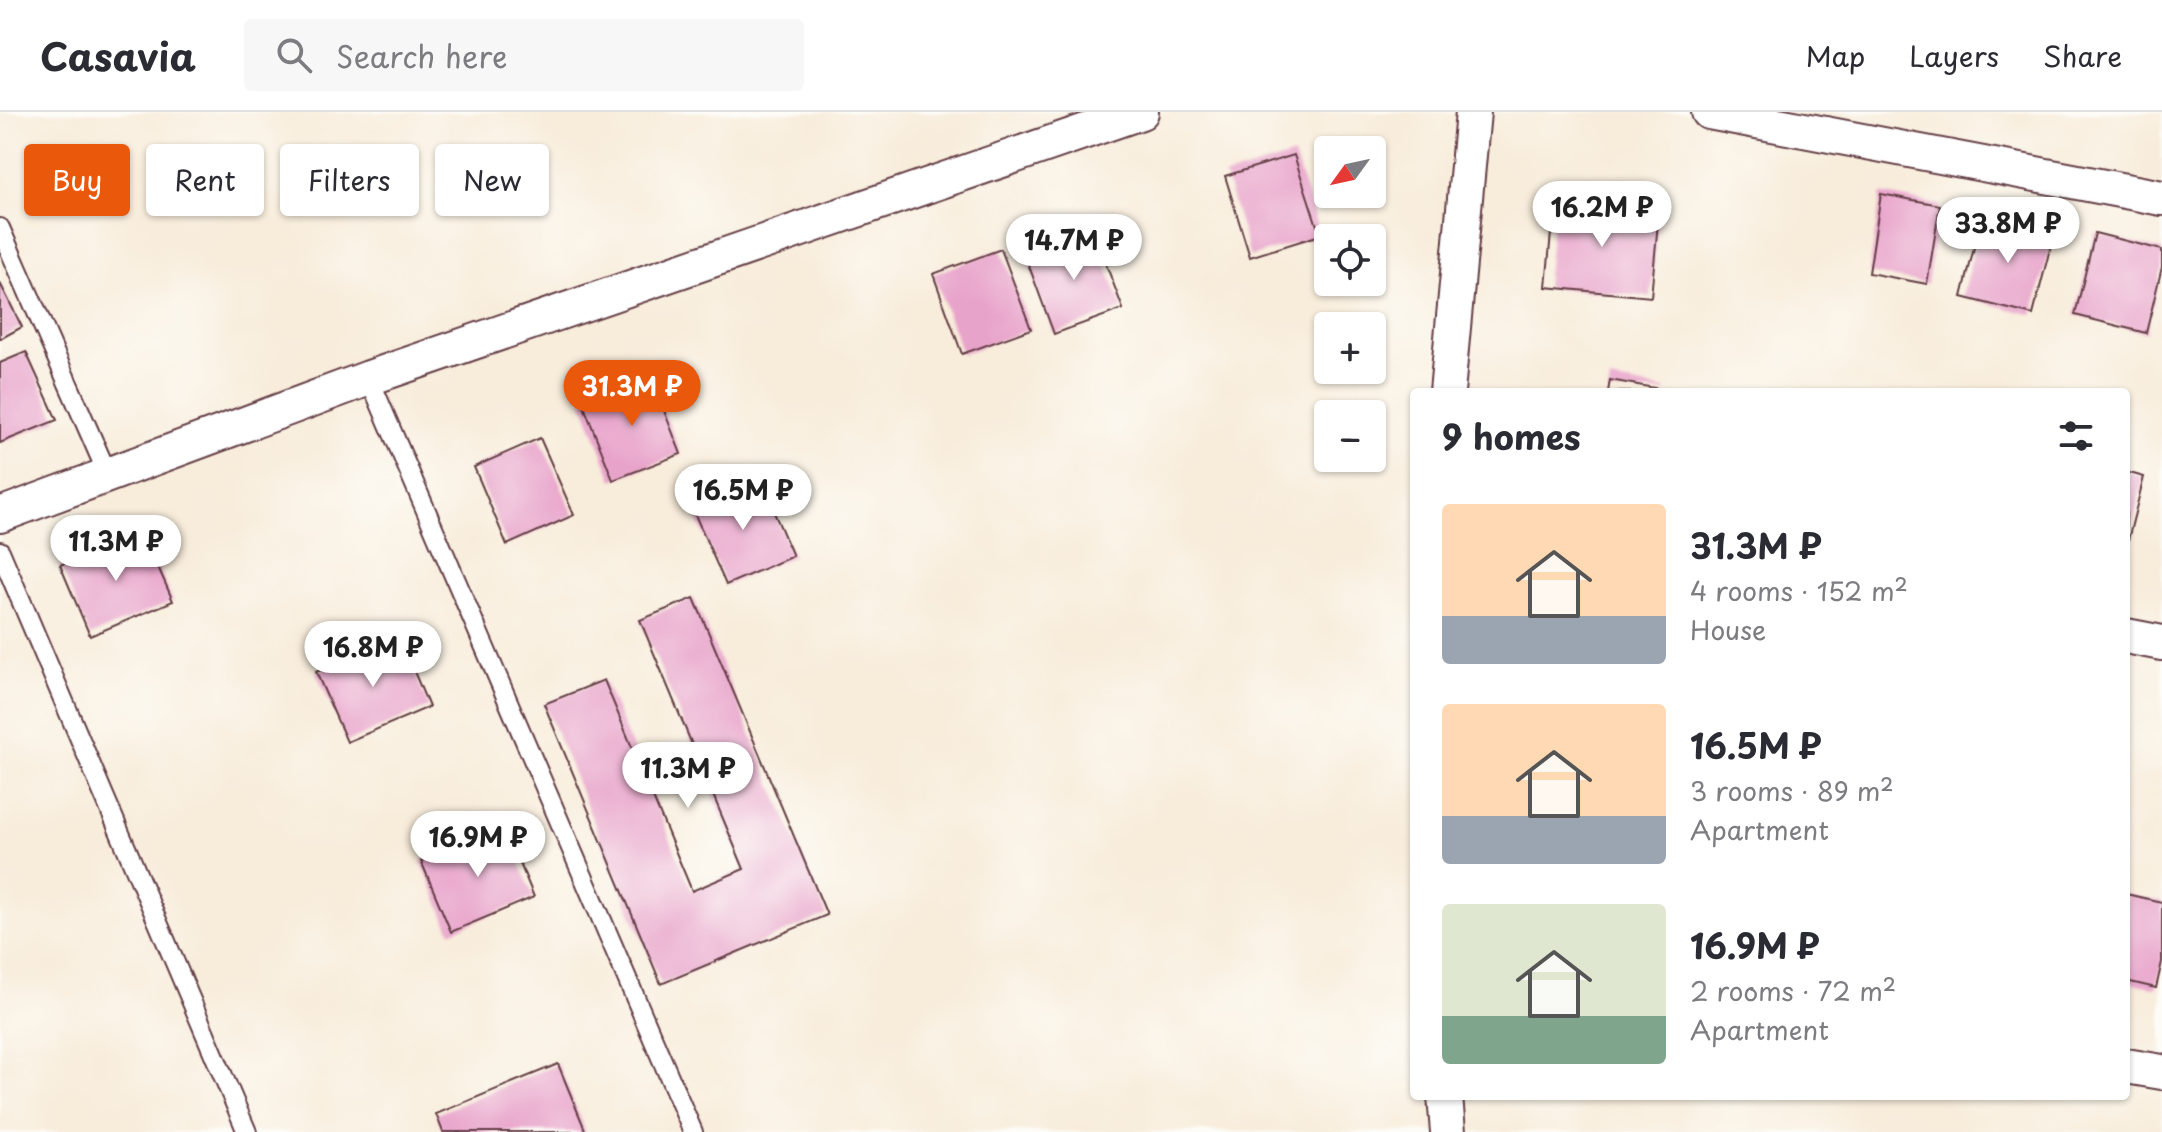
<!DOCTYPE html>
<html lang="en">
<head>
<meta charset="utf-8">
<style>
	:root { --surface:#fff; --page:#f7f7f7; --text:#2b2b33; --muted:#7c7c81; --line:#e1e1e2; --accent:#ea580c }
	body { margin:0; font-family:"Playpen Sans",sans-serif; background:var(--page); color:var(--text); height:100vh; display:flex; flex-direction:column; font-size:30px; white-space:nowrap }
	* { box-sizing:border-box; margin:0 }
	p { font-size:26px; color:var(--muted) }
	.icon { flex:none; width:44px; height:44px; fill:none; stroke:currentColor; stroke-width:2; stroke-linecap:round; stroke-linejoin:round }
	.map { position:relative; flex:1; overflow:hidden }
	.drawer { position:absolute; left:1410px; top:276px; width:720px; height:712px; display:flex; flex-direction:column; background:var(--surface); border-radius:8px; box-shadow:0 2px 6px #0004 }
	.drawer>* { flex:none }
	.top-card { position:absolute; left:24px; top:32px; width:760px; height:72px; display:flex; gap:16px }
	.needle { width:52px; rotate:237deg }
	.buttons { position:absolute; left:1314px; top:24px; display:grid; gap:16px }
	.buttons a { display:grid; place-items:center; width:72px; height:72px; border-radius:8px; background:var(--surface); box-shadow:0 2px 6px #0004; font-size:40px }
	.price { position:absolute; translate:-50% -68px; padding:0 18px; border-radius:28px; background:#fff; color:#222; font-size:26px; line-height:52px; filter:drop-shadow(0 2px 4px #0008) }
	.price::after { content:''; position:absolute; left:50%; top:48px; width:24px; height:18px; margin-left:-12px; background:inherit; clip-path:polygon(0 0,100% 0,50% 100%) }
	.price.on { background:var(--accent); color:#fff }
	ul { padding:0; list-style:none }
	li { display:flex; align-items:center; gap:24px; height:200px; padding:0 32px }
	li span { display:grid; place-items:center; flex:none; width:224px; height:160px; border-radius:8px; color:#555 }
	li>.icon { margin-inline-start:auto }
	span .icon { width:96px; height:96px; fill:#fffc; stroke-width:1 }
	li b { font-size:34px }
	h2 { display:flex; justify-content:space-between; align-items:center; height:96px; padding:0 32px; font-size:34px }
	.pill { padding:0 28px; border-radius:8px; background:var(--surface); box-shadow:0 2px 6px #0004; font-size:28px; line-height:72px }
	.pill.on { background:var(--accent); color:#fff }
	header { display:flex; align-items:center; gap:48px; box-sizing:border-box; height:112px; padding:0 40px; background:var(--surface); border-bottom:2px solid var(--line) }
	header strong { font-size:38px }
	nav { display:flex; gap:44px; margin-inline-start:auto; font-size:28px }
	.search { width:560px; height:72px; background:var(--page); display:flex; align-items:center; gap:20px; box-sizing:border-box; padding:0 28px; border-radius:8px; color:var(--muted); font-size:30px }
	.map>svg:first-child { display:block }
	.building { fill:#e8a3ca }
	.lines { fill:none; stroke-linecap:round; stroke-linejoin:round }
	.service-casing { stroke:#643e45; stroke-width:22 }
	.minor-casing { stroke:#643e45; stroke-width:38 }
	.service { stroke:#fff; stroke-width:18 }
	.minor { stroke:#fff; stroke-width:34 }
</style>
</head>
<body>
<header>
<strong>Casavia</strong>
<div class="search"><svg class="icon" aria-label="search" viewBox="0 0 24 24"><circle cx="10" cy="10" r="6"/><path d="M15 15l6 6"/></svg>Search here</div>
<nav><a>Map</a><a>Layers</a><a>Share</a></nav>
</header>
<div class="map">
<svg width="2162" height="1020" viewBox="0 0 2162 1020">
	<rect width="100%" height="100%" fill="#fdfcf7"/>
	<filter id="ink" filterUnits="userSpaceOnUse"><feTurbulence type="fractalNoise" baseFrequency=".0125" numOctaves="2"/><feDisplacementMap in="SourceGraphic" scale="16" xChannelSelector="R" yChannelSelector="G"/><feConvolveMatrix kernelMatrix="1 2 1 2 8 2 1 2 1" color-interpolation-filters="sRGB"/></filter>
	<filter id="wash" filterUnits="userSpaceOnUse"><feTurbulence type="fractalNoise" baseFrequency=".006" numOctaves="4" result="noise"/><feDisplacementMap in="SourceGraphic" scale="32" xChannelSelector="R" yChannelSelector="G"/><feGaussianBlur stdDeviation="1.8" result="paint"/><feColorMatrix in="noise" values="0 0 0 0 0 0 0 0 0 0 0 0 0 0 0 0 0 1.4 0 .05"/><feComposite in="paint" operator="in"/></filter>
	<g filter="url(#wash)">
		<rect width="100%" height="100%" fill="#f8ecda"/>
		<g id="blocks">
			<g class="building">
				<polygon points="1294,43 1320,123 1250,145 1225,64"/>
				<polygon points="1881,82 1940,93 1927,172 1869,161"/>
				<polygon points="1554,88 1659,99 1651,185 1546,175"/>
				<polygon points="1982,103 2054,121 2033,203 1962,185"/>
				<polygon points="1093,118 1123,197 1054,222 1025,143"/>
				<polygon points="2095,121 2162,138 2162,155 2146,221 2075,203"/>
				<polygon points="1001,137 1031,217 962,242 933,162"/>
				<polygon points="0,171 22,215 0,227"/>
				<polygon points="26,240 57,308 0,331 0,251"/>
				<polygon points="650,263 681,342 613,368 582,289"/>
				<polygon points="1610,268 1666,278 1666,280 1608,280"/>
				<polygon points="540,326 574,403 507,433 474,355"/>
				<polygon points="2126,360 2144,365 2127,432 2126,432"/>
				<polygon points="759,366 793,444 726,473 692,396"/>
				<polygon points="142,418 173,489 90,524 60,453"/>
				<polygon points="694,486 827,803 661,872 544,592 604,568 692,779 744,757 640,508"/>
				<polygon points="399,524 429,595 347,630 316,560"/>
				<polygon points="504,713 534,785 451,820 421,749"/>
				<polygon points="2126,782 2162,790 2162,850 2156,876 2126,869"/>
				<polygon points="558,952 586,1020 443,1020 436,1002"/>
			</g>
		</g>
	</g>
	<g filter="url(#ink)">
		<use href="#blocks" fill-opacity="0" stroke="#643e45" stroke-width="2"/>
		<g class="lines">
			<g class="service-casing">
				<g id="service">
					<polyline points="0,116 108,363"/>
					<polyline points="369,266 693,1020"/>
					<polyline points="0,439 247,1020"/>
				</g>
			</g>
			<g class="minor-casing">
				<g id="minor">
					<polyline points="1709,0 2162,86"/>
					<polyline points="1447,280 1473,0"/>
					<polyline points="0,403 369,266 1141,0"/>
					<polyline points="2126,524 2162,531"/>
					<polyline points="2126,954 2162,960"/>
					<polyline points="1445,984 1448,1020"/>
				</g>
			</g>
			<use href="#service" class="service"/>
			<use href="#minor" class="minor"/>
		</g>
	</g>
</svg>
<div class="buttons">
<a><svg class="needle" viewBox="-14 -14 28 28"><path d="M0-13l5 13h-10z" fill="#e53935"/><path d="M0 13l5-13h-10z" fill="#7c7c81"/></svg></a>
<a><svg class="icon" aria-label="locate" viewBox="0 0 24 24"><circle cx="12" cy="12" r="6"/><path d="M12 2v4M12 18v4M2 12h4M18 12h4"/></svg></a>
<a>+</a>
<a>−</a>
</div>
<b class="price" style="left:1602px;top:137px">16.2M ₽</b>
<b class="price" style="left:2008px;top:153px">33.8M ₽</b>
<b class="price" style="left:1074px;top:170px">14.7M ₽</b>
<b class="price on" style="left:632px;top:316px">31.3M ₽</b>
<b class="price" style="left:743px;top:420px">16.5M ₽</b>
<b class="price" style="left:116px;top:471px">11.3M ₽</b>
<b class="price" style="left:373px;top:577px">16.8M ₽</b>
<b class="price" style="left:688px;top:698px">11.3M ₽</b>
<b class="price" style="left:478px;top:767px">16.9M ₽</b>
<div class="top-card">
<a class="pill on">Buy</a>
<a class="pill">Rent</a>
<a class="pill">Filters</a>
<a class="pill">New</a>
</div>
<section class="drawer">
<h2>9 homes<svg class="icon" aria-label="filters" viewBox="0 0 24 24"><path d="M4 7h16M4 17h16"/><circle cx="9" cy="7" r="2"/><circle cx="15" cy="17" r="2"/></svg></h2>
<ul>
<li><span style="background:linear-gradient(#ffd9b3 70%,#9aa5b1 0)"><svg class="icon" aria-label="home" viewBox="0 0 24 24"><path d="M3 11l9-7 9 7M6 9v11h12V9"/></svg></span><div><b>31.3M ₽</b><p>4 rooms · 152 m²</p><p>House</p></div></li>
<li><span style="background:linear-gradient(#ffd9b3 70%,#9aa5b1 0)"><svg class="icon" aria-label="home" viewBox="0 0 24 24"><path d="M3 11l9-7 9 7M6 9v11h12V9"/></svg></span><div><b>16.5M ₽</b><p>3 rooms · 89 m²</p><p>Apartment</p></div></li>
<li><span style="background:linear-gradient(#dfe7d0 70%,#7fa58c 0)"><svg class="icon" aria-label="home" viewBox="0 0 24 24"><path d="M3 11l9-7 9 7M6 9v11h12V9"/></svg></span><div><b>16.9M ₽</b><p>2 rooms · 72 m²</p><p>Apartment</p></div></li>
</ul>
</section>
</div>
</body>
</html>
